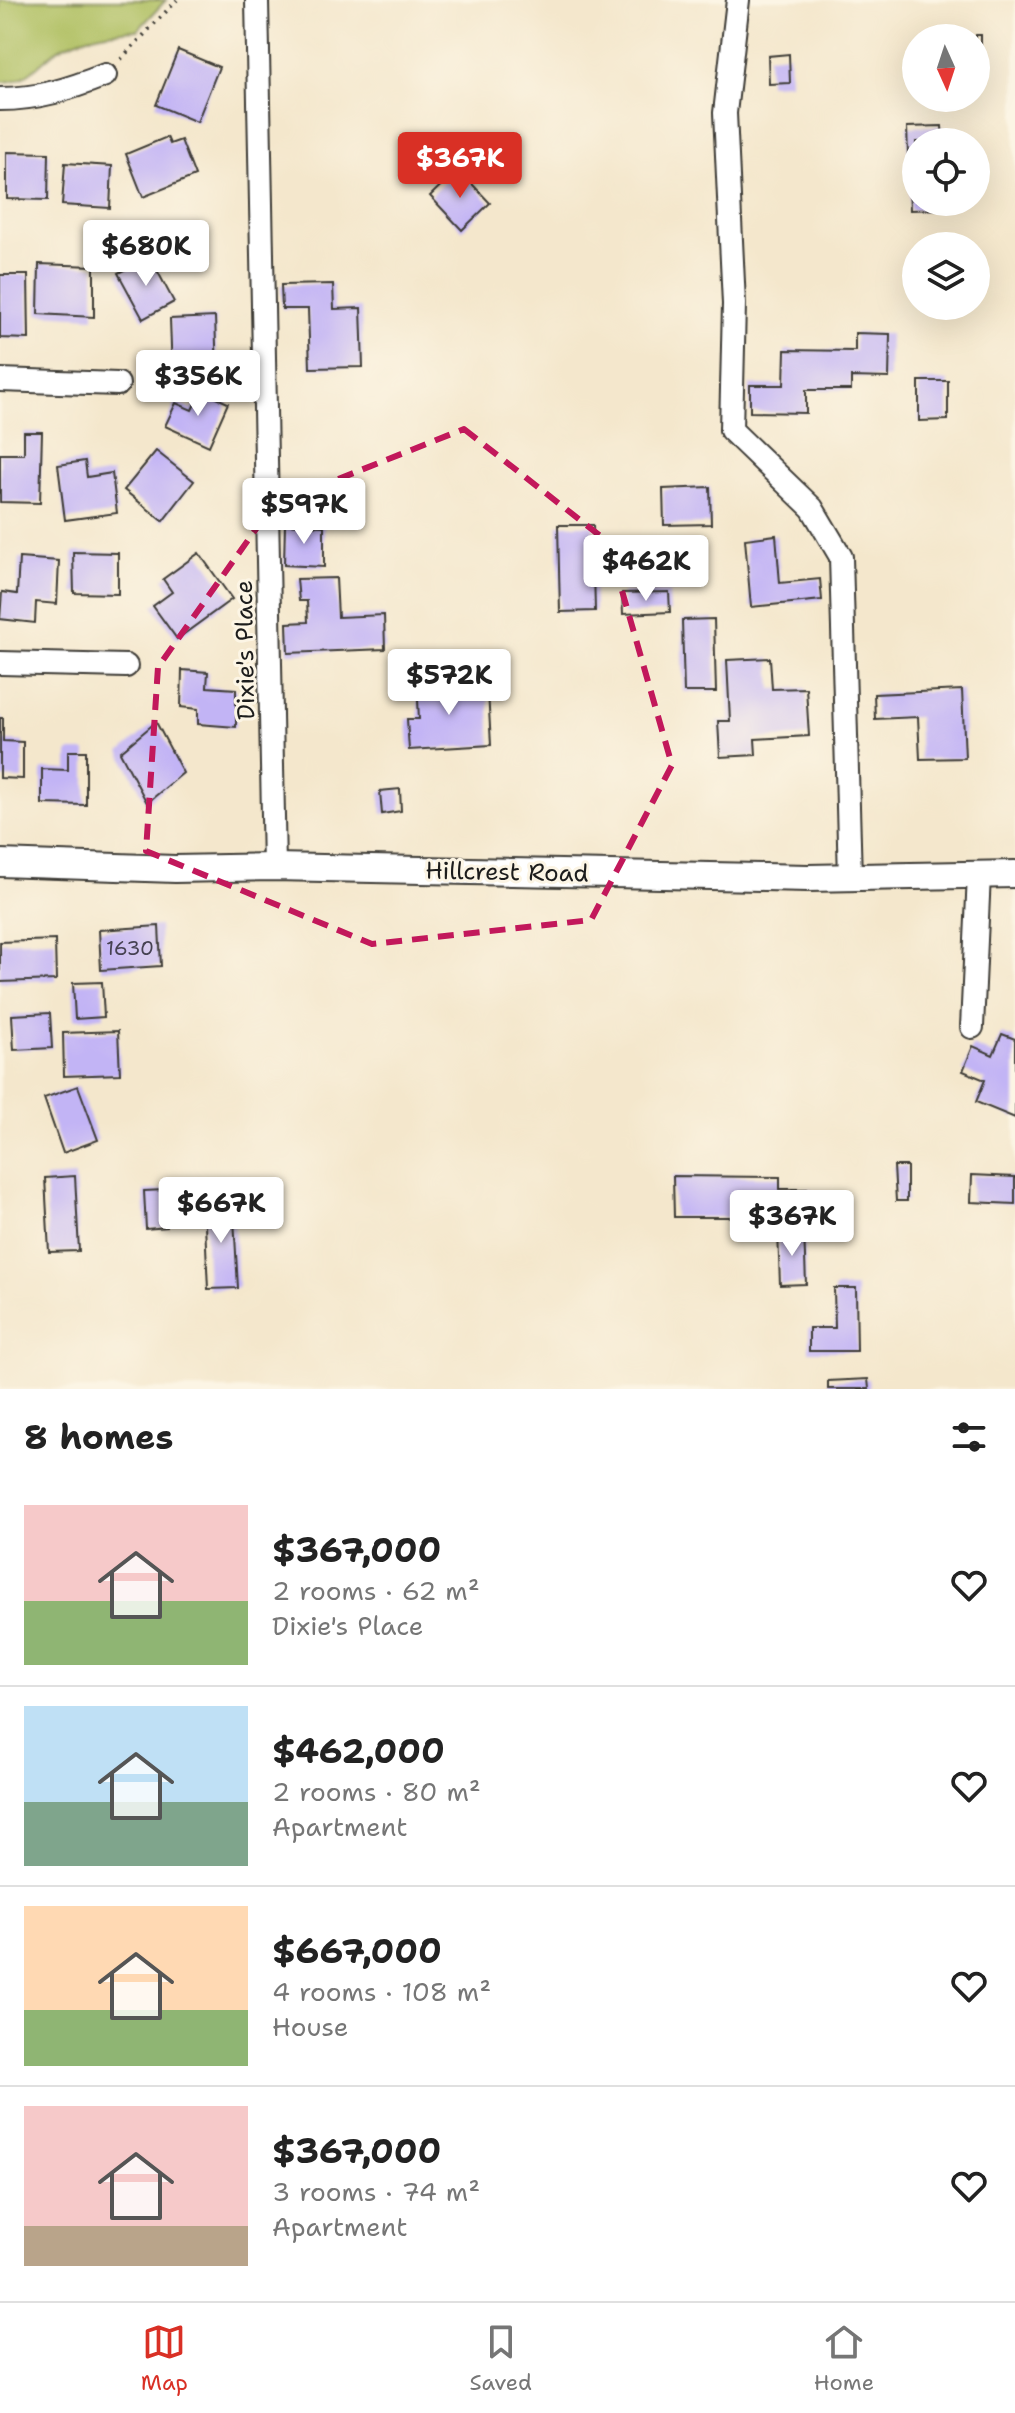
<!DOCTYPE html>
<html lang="en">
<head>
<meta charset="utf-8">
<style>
	:root { --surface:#fff; --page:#f6f6f6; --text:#222; --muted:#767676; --line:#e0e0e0; --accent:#d93025 }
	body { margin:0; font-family:"Shantell Sans",sans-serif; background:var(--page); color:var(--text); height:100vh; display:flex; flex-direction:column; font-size:30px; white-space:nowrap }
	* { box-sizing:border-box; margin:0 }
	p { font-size:26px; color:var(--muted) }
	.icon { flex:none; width:44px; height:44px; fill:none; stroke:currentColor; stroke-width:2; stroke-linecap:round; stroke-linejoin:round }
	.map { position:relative; height:1389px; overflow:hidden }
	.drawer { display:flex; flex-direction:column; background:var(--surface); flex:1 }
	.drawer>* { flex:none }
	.needle { width:52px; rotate:177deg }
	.fabs { position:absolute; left:902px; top:24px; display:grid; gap:16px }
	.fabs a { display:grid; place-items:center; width:88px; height:88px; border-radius:50%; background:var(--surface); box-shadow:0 8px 32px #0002; font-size:40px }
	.price { position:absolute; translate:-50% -68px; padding:0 18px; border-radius:8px; background:#fff; color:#222; font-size:26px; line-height:52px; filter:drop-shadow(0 2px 4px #0008) }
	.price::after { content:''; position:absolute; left:50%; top:48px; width:24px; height:18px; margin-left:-12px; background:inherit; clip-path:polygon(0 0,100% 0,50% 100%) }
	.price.selected { background:var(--accent); color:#fff }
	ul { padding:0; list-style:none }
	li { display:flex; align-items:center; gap:24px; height:200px; padding:0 24px }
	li+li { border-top:2px solid var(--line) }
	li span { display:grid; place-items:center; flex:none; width:224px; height:160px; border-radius:0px; color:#555 }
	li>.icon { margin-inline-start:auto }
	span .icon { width:96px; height:96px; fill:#fffc; stroke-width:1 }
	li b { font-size:34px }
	h2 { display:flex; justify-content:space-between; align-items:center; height:96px; padding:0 24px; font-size:34px }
	.menu { display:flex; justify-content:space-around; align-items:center; height:112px; border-top:2px solid var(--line); background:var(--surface); font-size:22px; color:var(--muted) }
	.menu a { display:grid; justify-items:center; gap:4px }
	.menu .selected { color:var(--accent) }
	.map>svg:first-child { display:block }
	.green { fill:#afbf61; stroke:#666e3e; stroke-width:2 }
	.building { fill:#c2b4f5 }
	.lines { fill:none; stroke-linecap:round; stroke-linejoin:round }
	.minor-casing { stroke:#3c3a36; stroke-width:26 }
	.tertiary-casing { stroke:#3c3a36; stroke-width:30 }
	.path { stroke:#3c3a36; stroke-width:4; stroke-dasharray:2 6; stroke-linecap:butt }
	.minor { stroke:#fff; stroke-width:22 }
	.tertiary { stroke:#fff; stroke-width:26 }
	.marked { fill:none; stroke:#c2185b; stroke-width:6; stroke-dasharray:16 10; stroke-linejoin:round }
	.labels { text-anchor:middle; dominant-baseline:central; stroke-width:6; stroke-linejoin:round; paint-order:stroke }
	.number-label { font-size:20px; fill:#464252 }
	.street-label { font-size:24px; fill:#1c1c1c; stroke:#fcf5e5 }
</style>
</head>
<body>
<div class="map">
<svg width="1015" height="1389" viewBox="0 0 1015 1389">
	<rect width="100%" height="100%" fill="#fcf5e5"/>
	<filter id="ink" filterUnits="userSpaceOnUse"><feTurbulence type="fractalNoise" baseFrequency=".0125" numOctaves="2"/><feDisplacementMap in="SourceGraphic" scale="16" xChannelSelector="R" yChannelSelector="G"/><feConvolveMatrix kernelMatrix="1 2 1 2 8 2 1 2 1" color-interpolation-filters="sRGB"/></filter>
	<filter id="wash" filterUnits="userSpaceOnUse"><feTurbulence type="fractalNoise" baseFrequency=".006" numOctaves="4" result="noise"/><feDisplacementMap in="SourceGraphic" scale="32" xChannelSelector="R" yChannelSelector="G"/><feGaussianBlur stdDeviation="1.8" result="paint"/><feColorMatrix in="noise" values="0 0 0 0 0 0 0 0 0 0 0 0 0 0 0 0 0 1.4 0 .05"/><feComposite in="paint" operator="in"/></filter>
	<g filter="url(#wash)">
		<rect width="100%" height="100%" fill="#f4e7cc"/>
		<path class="green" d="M0,0H166L138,30C112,31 87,35 64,46C38,59 33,82 0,82Z"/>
		<g id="blocks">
			<g class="building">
				<rect x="976" y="35" width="5" height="45"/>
				<polygon points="178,50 219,67 197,122 156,105"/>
				<polygon points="789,54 790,83 769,84 768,56"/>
				<polygon points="942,126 943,142 916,142 916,202 945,202 945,209 910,210 907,127"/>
				<polygon points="167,137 170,144 181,140 195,176 143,197 126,154"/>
				<polygon points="7,152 49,153 48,200 7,199"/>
				<polygon points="65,163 112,166 110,208 62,205"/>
				<polygon points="458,169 490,203 462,230 430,196"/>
				<polygon points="150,257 174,302 143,319 118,273"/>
				<polygon points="39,264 94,266 94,317 38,314"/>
				<polygon points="0,275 28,275 29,339 0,338"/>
				<polygon points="333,284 334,309 361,308 363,367 310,368 308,309 282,309 281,285"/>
				<polygon points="215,317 217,372 172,373 170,319"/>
				<polygon points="855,333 890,334 889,378 851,377 851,390 806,390 806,413 750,412 750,385 784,385 785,350 855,351"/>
				<polygon points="919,381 948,381 948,420 919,421"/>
				<polygon points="201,391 228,403 209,446 165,426 176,403 192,410"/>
				<polygon points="24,432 42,432 40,503 0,502 0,454 24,454"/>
				<polygon points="156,451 194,481 163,521 124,490"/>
				<polygon points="85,461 87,477 112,473 117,513 65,520 58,465"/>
				<polygon points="710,487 711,524 664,525 663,489"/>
				<polygon points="285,524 324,526 324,567 284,565"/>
				<polygon points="558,525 593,525 595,611 560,612"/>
				<polygon points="776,535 780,583 820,579 822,600 751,607 745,539"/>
				<polygon points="73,552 118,553 118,594 74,593"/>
				<polygon points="199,553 232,599 177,639 153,606 172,592 163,579"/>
				<polygon points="19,558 59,561 57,604 36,602 35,623 0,619 2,592 17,594"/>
				<polygon points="336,578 338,617 384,615 385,649 288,653 287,623 308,622 307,601 299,601 297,579"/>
				<polygon points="669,592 670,612 623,614 622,593"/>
				<polygon points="714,619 716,692 684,692 682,620"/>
				<polygon points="770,658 772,689 806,688 809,736 755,739 756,755 720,757 718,721 730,721 727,660"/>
				<polygon points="182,670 208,672 207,687 236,689 236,727 198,724 198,709 181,707"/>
				<polygon points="455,679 456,693 488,691 491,745 409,750 407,719 419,719 417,681"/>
				<polygon points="962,690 965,758 920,759 918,717 875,719 874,694"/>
				<polygon points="0,718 3,718 3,741 23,742 23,779 0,778"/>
				<polygon points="156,722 183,773 147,803 120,752"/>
				<polygon points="68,751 86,751 86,805 42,804 42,769 68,770"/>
				<polygon points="400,789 401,811 382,814 380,791"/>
				<polygon points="159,926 161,966 101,970 99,930"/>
				<polygon points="55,940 56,980 0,982 0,942"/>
				<polygon points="102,982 104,1017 75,1019 73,983"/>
				<polygon points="50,1013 52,1048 14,1050 12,1015"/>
				<polygon points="118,1031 120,1074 64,1076 63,1033"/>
				<polygon points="1002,1034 1015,1039 1015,1118 976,1102 985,1080 963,1071 973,1046 993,1055"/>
				<polygon points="78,1086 98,1140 63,1153 44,1098"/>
				<polygon points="894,1166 907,1166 907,1201 896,1201"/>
				<polygon points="972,1175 1015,1177 1015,1204 971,1202"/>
				<polygon points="75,1176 79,1251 49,1252 45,1178"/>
				<polygon points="673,1176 780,1177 780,1189 812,1189 813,1217 674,1217"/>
				<polygon points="165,1190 167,1227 146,1229 144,1191"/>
				<polygon points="233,1201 238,1288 208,1289 204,1203"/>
				<polygon points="804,1230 806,1284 780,1285 778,1231"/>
				<polygon points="834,1288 856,1288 857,1351 809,1351 809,1328 835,1328"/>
				<polygon points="868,1379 869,1389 828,1389 828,1381"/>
			</g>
		</g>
	</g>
	<g filter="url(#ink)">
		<use href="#blocks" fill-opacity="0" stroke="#3c3a36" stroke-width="2"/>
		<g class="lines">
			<g class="minor-casing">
				<g id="minor">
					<polyline points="257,0 274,867"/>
					<polyline points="738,0 725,113 734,304 731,430 812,508 841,557 850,878"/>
					<path d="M0,99C38,99 70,89 105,75"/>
					<polyline points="0,380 118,384"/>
					<polyline points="0,663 126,666"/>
					<polyline points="972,1027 979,875"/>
				</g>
			</g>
			<g class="tertiary-casing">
				<polyline id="tertiary" points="0,863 175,869 274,867 808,878 1015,874"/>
			</g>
			<polyline class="path" points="121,59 177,0"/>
			<use href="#minor" class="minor"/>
			<use href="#tertiary" class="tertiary"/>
		</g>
	</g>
	<path class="marked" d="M464,429L608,542L672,765L591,920L372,944L146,851L158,667L273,505Z"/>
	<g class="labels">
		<g class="number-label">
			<text x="130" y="948">1630</text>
		</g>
		<g class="street-label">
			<text transform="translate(245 650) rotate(-91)">Dixie's Place</text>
			<text transform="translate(507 872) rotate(1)">Hillcrest Road</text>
		</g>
	</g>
</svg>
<div class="fabs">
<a><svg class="needle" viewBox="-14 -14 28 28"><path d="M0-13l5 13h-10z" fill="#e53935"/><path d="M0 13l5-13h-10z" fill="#767676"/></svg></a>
<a><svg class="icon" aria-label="locate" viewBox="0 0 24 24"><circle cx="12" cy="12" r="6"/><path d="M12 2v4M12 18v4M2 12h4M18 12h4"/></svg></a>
<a><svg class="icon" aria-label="layers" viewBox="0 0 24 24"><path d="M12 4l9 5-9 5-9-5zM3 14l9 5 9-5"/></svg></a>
</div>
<b class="price selected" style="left:460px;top:200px">$367K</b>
<b class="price" style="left:146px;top:288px">$680K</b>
<b class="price" style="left:198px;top:418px">$356K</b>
<b class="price" style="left:304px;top:546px">$597K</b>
<b class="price" style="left:646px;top:603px">$462K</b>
<b class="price" style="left:449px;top:717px">$572K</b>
<b class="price" style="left:221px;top:1245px">$667K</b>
<b class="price" style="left:792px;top:1258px">$367K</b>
</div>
<section class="drawer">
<h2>8 homes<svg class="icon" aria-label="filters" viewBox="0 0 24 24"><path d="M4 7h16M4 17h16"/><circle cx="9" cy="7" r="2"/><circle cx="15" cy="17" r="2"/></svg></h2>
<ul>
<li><span style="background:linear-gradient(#f6c9c9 60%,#8fb573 0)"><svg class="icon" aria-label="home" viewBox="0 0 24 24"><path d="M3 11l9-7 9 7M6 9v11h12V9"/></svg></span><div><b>$367,000</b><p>2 rooms · 62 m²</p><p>Dixie's Place</p></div><svg class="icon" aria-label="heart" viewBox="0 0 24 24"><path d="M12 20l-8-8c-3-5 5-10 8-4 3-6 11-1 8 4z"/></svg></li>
<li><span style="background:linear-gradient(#bfe0f5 60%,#7fa58c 0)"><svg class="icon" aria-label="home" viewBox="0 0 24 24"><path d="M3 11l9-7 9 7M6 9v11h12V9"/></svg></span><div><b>$462,000</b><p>2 rooms · 80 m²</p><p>Apartment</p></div><svg class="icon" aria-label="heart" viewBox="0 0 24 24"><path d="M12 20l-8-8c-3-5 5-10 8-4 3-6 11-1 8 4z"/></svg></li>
<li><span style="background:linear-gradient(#ffd9b3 65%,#8fb573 0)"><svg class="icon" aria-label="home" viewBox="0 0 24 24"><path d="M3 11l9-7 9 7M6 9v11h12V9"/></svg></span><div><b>$667,000</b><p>4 rooms · 108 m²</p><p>House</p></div><svg class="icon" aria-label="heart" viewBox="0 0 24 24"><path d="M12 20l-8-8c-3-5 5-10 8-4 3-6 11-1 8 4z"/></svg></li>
<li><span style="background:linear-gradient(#f6c9c9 75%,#b9a48a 0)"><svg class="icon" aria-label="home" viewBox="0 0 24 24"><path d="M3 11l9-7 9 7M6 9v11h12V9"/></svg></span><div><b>$367,000</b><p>3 rooms · 74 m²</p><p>Apartment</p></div><svg class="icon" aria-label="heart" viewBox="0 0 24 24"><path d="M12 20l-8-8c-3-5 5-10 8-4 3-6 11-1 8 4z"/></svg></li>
</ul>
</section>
<nav class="menu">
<a class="selected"><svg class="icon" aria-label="map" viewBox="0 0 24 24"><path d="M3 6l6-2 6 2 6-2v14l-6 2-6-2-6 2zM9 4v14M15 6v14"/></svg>Map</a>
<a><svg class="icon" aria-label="saved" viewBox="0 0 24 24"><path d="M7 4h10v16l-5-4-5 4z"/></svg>Saved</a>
<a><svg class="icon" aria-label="home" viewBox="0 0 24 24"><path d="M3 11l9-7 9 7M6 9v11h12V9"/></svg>Home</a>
</nav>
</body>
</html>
